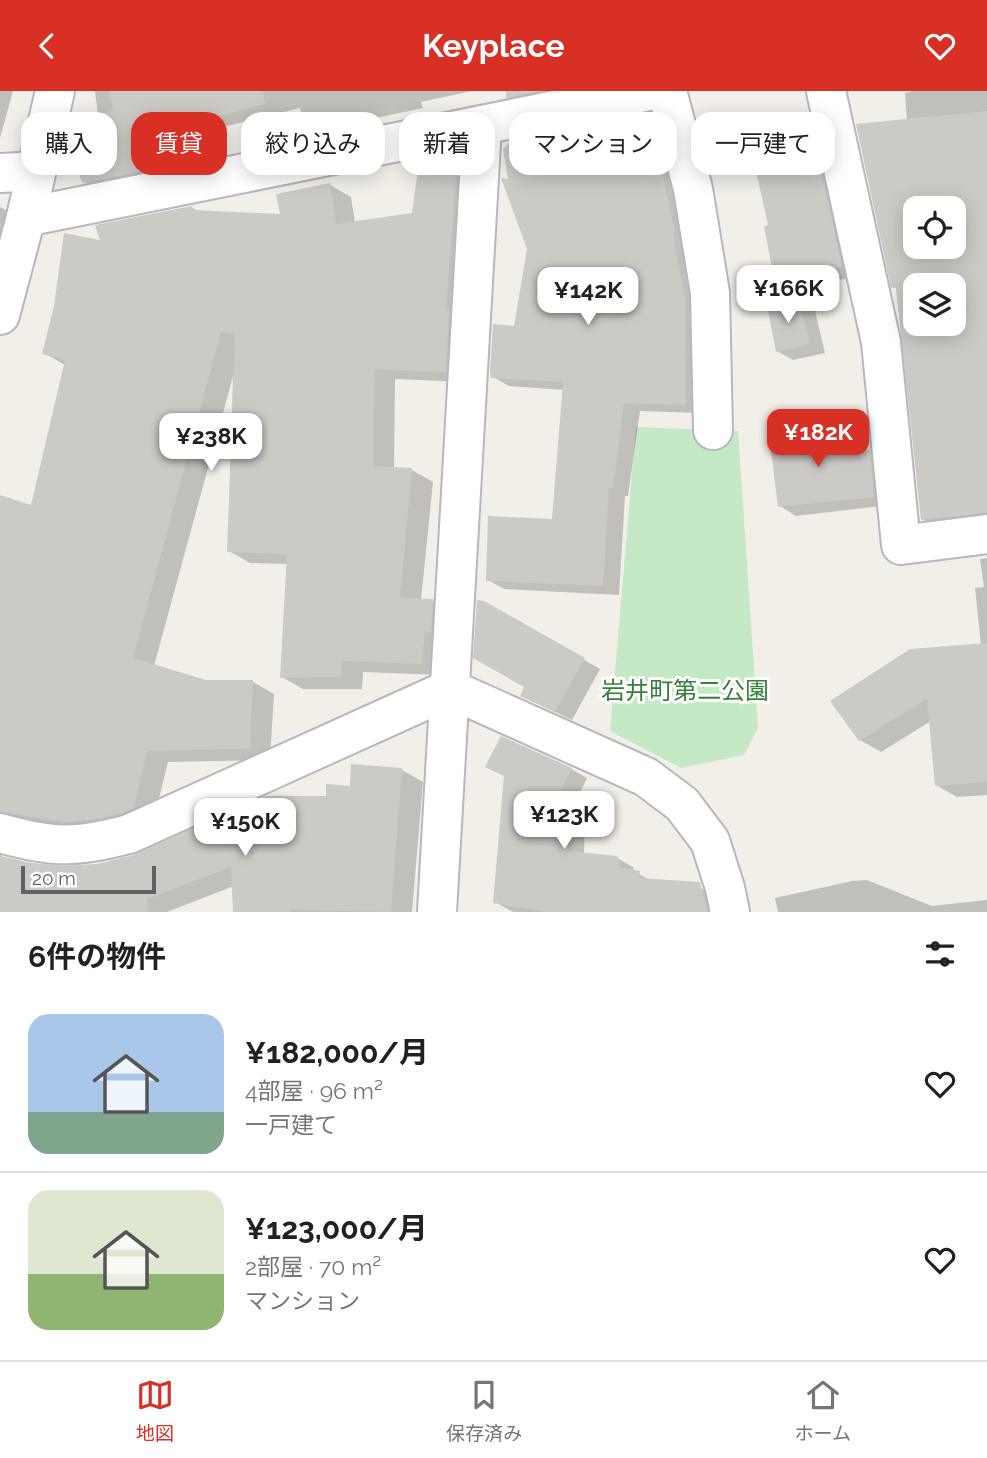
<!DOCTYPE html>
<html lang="ja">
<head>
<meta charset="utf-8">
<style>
	:root { --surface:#fff; --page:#f6f6f6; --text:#202124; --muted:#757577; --line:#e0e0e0; --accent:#d93025 }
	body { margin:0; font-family:Raleway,"Noto Sans JP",sans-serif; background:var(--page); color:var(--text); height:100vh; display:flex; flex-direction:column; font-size:26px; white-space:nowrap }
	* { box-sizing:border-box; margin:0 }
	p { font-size:23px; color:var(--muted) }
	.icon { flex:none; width:38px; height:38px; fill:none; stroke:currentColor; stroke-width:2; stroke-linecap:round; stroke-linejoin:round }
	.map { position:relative; height:821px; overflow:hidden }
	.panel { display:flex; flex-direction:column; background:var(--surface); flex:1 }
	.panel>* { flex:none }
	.banner { position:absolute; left:21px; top:21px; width:945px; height:63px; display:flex; gap:14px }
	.fabs { position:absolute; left:903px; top:105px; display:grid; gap:14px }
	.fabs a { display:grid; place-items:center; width:63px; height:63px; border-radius:14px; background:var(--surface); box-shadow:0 4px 18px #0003; font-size:35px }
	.scale { position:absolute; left:21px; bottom:18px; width:135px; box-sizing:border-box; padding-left:7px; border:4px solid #5f6368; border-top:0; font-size:19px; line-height:24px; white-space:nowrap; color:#5f6368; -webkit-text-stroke:5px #fff; paint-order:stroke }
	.price { position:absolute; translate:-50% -60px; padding:0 16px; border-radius:14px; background:#fff; color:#222; font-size:23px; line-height:46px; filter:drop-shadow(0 2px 4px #0008) }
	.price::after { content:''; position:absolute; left:50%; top:42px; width:21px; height:16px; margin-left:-10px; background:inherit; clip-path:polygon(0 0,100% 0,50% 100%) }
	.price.selected { background:var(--accent); color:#fff }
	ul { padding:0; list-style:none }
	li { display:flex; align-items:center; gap:21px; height:175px; padding:0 28px }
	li+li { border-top:2px solid var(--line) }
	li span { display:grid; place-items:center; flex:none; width:196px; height:140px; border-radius:21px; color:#555 }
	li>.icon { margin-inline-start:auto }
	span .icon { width:84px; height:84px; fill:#fffc; stroke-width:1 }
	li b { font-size:30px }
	h2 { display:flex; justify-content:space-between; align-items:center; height:84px; padding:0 28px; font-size:30px }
	.pill { padding:0 24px; border-radius:21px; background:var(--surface); box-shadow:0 4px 18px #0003; font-size:24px; line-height:63px }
	.pill.selected { background:var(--accent); color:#fff }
	header { display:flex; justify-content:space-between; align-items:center; height:91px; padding:0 28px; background:var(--accent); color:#fff; font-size:32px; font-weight:700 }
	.tab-bar { display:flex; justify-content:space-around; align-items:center; height:98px; border-top:2px solid var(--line); background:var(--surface); font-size:19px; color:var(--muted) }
	.tab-bar a { display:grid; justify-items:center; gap:4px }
	.tab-bar .selected { color:var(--accent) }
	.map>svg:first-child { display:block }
	.green { fill:#c5e8c5 }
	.shadow { fill:#0003; fill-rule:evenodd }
	.building { fill:#cccac5; fill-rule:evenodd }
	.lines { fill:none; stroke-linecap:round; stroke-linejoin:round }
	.minor-casing { stroke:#b5b8bc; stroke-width:42 }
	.minor { stroke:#fff; stroke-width:38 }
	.labels { text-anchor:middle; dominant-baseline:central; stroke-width:6; stroke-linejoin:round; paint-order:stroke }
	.park-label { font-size:24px; fill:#348238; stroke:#fff }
</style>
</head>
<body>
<header><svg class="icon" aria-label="back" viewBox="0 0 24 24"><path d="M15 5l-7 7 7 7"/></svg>Keyplace<svg class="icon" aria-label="heart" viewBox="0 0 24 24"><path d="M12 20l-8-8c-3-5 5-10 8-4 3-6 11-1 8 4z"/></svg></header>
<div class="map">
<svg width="987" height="821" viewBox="0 0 987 821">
	<rect width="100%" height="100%" fill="#f1efe8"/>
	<polygon class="green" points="636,336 738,340 758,637 744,664 681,677 610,640"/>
	<g class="shadow">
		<polygon points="0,0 13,0 0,47"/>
		<polygon points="95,0 472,0 421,11 423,17 319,39 303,29 300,17 190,44 198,81 100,100 84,91 84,46 98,24"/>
		<polygon points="507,0 565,0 524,15 508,6"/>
		<path d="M913,0H987V431L938,438L922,428L896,197L893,195L907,30L905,2ZM915,117H954V156H915ZM915,194H954V233H915Z"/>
		<polygon points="809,26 825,35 857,185 792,200 776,191 770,136"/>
		<polygon points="651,27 667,36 690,150 701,322 640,320 628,405 625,405 619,504 504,498 488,489 553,430 564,299 509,295 493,286 516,237 529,157 510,90"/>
		<polygon points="419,80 456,84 477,96 466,291 395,288 394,378 412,379 433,391 421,509 433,510 453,522 443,584 363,581 362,598 303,598 282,586 289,473 250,472 229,460 233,285 154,575 206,591 253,591 274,603 270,669 168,671 154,728 0,748 0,406 33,416 65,274 44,262 102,151 192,117 200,121 282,125 330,94 351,106 355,132 413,124"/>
		<polygon points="0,116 18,126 0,171"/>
		<polygon points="799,210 815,220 825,262 793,269 777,260"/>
		<polygon points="830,336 846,345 848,362 869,360 885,370 890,414 796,425 780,415"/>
		<polygon points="987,467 987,704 957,706 936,694 931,630 881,661 860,649 981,554 975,497 984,496 980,468"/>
		<polygon points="484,511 600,578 572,629 522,605 527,595"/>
		<polygon points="571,678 587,687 572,718 585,726 584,763 617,767 633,776 634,781 653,790 692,792 709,802 721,821 513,821 495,811"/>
		<polygon points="402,679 423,691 412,821 235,821 234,795 167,821 0,821 0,762 3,767 49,776 97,774 139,765 327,707"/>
		<polygon points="867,789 932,815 987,809 987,821 778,821 775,807 852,790"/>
	</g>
	<g class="building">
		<polygon points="109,0 263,0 265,13 175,36 183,72 82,92 74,65 76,46 82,44 76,26 113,20"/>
		<polygon points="506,0 539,0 506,7"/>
		<path d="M987,20V422L921,429L896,196L891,197L856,33ZM915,117H954V156H915ZM915,194H954V233H915Z"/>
		<polygon points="650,22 666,80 662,81 675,141 673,142 685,208 686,314 624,312 613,397 609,397 603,495 486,490 488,425 552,428 563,291 491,287 490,282 493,233 514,235 527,158 501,87 508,88 503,58 510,51"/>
		<polygon points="809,24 842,176 775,192 764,135 768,134 747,40"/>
		<polygon points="418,78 456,82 446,220 449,219 446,281 375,278 373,375 412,377 400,507 433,508 431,543 425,539 422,573 342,570 341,586 280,587 287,463 227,461 235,243 221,241 133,567 206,589 253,589 250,658 147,660 134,717 122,722 90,729 65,731 0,721 0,404 31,414 65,269 42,263 54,215 64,142 100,149 95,134 192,115 193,119 280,123 276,103 330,92 336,133 412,122"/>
		<polygon points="799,208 810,253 776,261 767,214"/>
		<polygon points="830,334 834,361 870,359 874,406 778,416 769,344"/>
		<polygon points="477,509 484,510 585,567 555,621 520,605 524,596 473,567"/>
		<polygon points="987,552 987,691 935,695 927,608 859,650 830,610 910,558"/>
		<polygon points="501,645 572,677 554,713 570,715 568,760 617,765 620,776 640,780 639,787 700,791 708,821 547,821 493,812 504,685 485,676"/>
		<polygon points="351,673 402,677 391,821 291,819 291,821 233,821 231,776 147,808 149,821 0,821 0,765 32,772 65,775 97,773 134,764 265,705 326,705 326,693 350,695"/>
	</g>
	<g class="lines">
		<g class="minor-casing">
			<g id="minor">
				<polyline points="667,0 693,98 710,202 713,339"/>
				<polyline points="826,0 881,251 901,454 987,443"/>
				<polyline points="0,82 36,80"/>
				<polyline points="26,126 650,0"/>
				<polyline points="0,224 26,126 55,0"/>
				<path d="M0,742C53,757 76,757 129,743L450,598L646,686L682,713L710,750L725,797L730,821"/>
				<polyline points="437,821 482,34"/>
			</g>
		</g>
		<use href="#minor" class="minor"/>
	</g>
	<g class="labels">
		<g class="park-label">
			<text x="685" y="599">岩井町第二公園</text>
		</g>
	</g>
</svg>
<div class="fabs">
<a><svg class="icon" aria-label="locate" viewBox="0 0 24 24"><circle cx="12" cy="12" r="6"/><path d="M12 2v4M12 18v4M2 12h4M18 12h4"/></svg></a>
<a><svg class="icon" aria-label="layers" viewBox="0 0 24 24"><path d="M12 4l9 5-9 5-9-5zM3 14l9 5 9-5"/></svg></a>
</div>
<div class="scale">20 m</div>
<b class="price" style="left:788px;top:234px">¥166K</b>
<b class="price" style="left:588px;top:236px">¥142K</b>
<b class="price selected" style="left:818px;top:378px">¥182K</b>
<b class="price" style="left:211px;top:382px">¥238K</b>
<b class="price" style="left:564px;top:760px">¥123K</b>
<b class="price" style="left:245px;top:767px">¥150K</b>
<div class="banner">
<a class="pill">購入</a>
<a class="pill selected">賃貸</a>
<a class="pill">絞り込み</a>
<a class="pill">新着</a>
<a class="pill">マンション</a>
<a class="pill">一戸建て</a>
</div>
</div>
<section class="panel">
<h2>6件の物件<svg class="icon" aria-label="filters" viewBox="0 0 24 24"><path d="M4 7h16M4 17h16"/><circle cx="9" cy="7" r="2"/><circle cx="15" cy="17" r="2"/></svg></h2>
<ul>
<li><span style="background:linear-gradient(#a9c7e8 70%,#7fa58c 0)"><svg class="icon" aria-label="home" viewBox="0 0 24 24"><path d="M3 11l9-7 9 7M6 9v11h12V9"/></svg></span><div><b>¥182,000/月</b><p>4部屋 · 96 m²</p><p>一戸建て</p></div><svg class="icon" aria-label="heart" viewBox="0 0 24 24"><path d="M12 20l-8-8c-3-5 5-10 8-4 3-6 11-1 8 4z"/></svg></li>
<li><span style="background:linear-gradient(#dfe7d0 60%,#8fb573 0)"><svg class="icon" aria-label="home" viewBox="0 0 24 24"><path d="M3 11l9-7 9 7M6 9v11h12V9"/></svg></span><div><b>¥123,000/月</b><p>2部屋 · 70 m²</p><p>マンション</p></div><svg class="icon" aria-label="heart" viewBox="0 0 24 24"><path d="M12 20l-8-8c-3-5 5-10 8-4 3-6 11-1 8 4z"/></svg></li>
</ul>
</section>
<nav class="tab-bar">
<a class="selected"><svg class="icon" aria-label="map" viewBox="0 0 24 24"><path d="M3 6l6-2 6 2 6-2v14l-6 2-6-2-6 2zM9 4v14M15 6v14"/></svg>地図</a>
<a><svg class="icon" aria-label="saved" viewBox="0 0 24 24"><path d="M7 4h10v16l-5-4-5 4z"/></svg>保存済み</a>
<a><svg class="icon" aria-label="home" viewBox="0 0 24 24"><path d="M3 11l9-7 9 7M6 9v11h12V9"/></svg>ホーム</a>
</nav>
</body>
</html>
